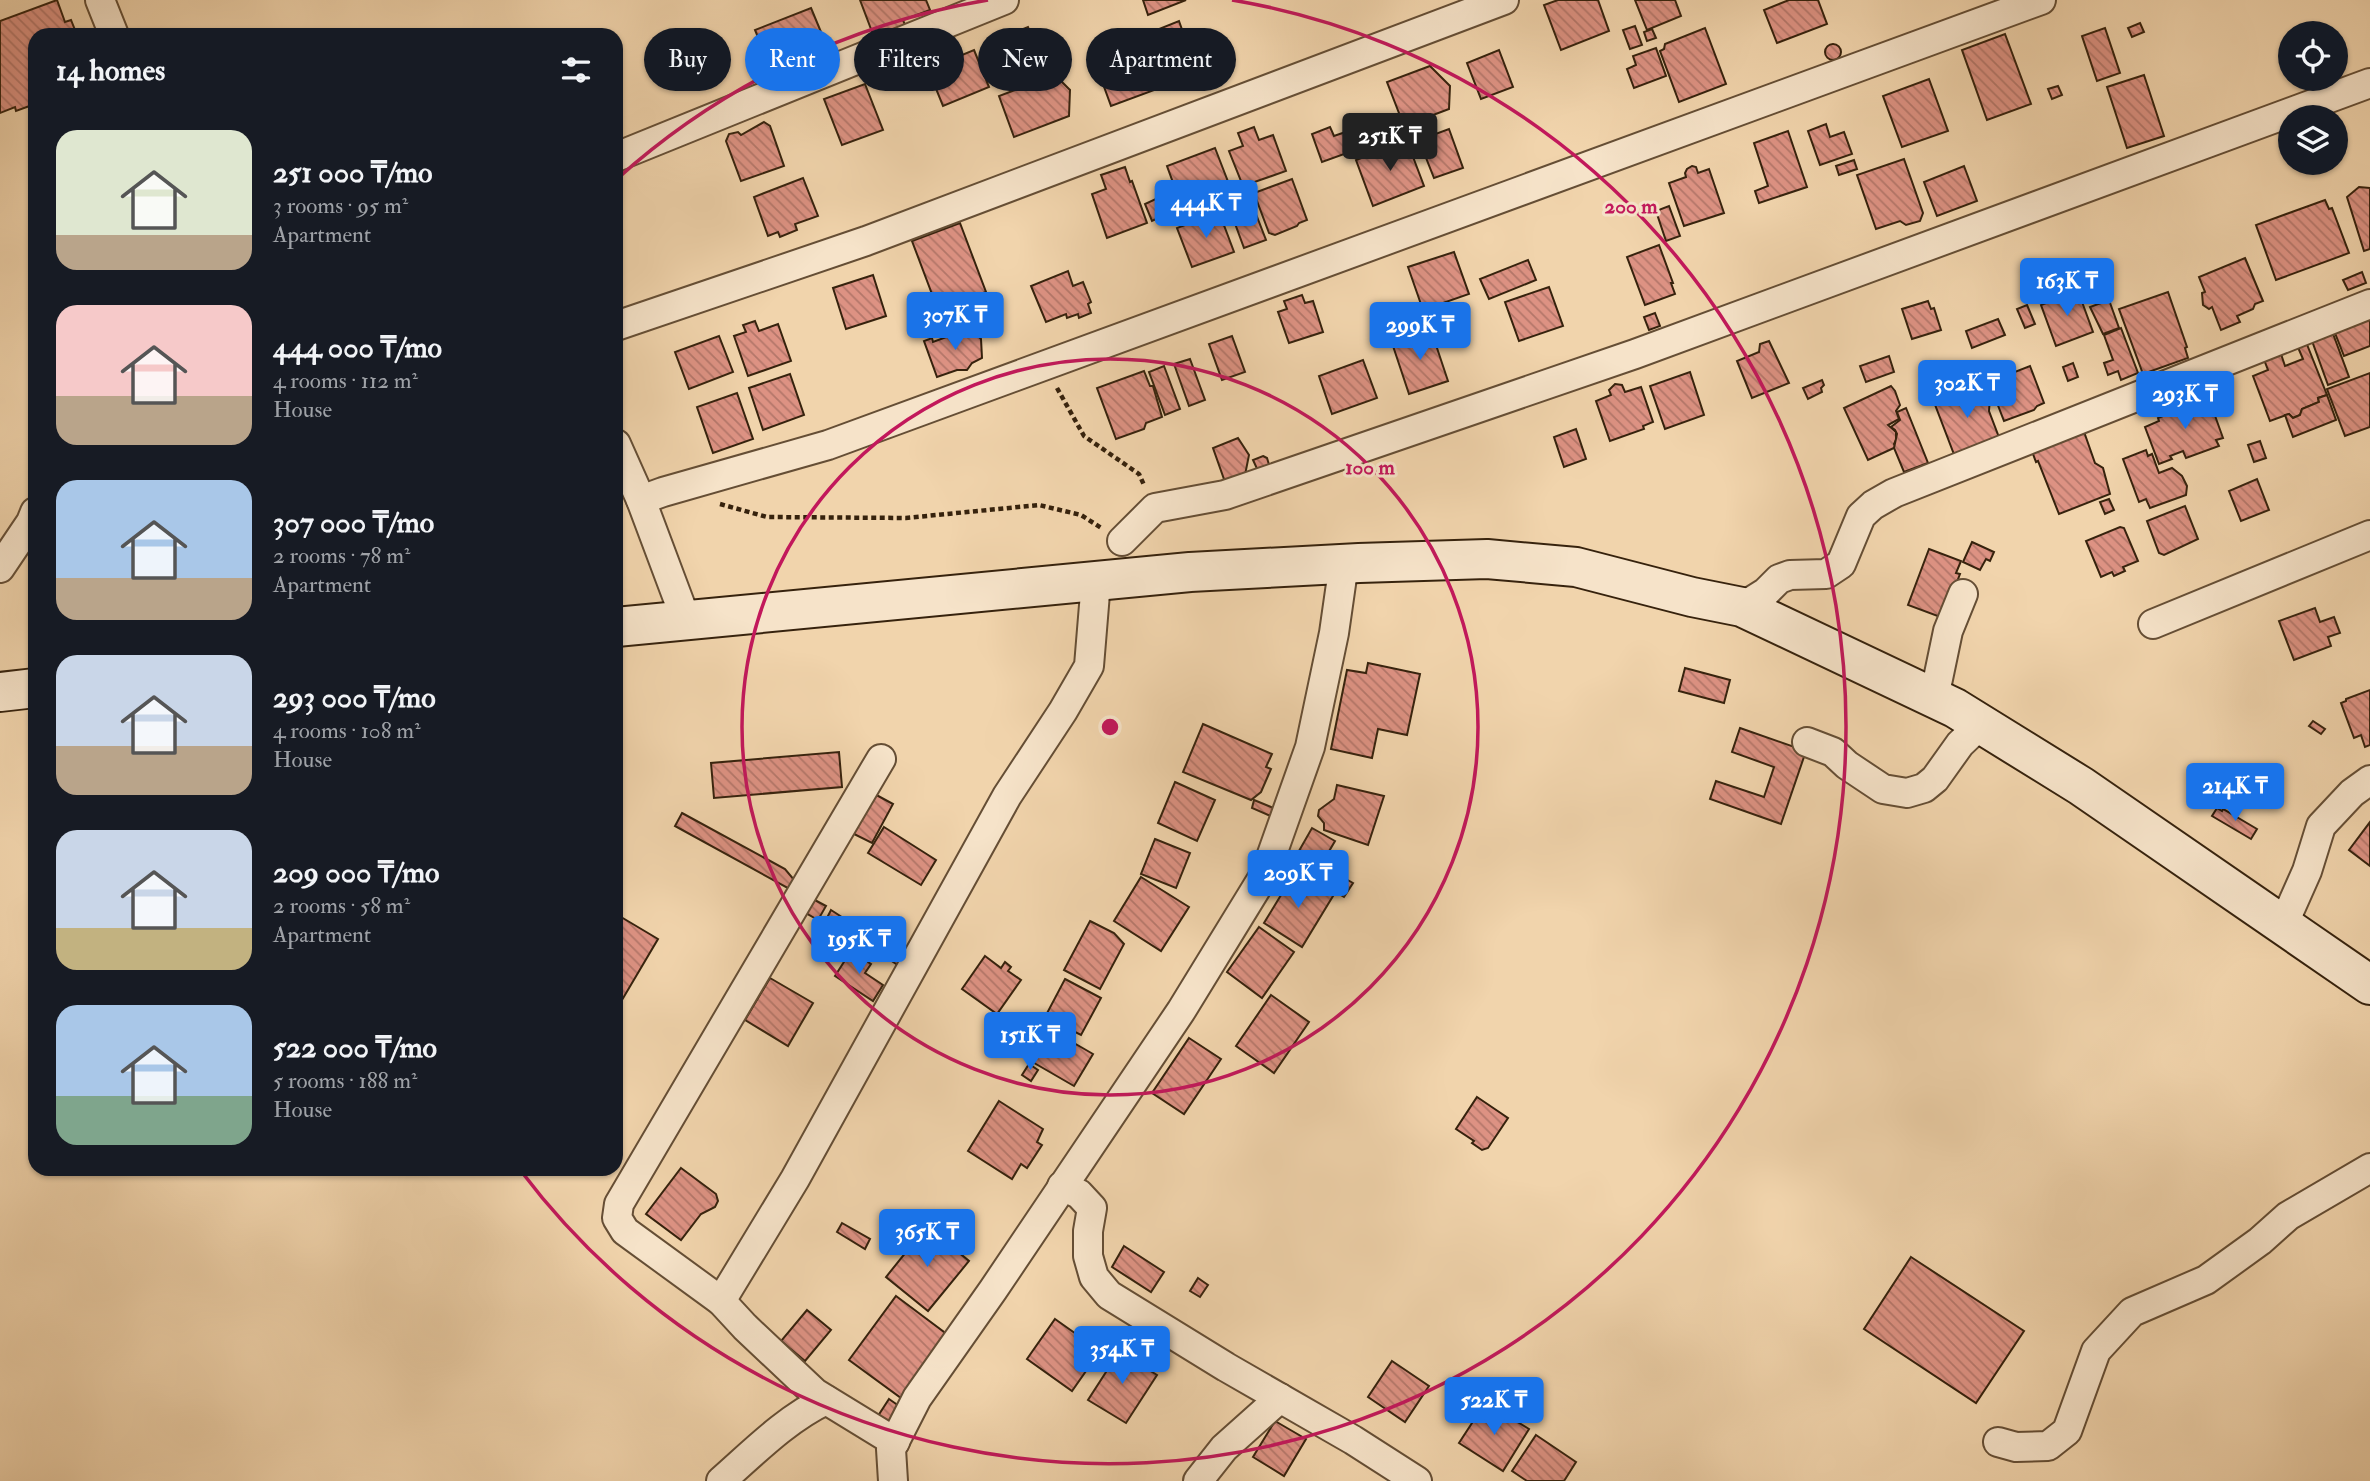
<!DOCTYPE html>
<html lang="en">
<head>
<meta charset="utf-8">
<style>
	:root { --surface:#171b24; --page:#20242c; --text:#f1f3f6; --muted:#9ea1a6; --accent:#1a73e8 }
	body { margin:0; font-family:"IM FELL Double Pica",serif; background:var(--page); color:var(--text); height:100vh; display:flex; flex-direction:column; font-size:26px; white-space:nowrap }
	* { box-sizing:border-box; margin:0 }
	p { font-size:23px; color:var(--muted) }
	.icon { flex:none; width:38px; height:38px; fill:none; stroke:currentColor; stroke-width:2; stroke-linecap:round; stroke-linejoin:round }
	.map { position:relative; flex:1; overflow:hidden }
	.details { position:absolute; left:28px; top:28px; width:595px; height:1148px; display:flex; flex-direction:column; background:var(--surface); border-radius:21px; box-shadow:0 2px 5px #0004 }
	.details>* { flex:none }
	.hud { position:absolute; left:644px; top:28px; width:665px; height:63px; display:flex; gap:14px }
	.buttons { position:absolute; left:2278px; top:21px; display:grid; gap:14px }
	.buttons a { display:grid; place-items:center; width:70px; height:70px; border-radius:50%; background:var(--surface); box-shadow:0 2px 5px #0004; font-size:35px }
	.price { position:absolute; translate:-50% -60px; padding:0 16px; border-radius:7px; background:var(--accent); color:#fff; font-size:23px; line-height:46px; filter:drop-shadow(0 2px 4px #0008) }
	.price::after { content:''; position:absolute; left:50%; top:42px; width:21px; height:16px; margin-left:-10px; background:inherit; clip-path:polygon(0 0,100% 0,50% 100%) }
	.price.on { background:#222; color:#fff }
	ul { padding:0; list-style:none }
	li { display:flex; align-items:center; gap:21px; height:175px; padding:0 28px }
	li span { display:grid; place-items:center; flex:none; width:196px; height:140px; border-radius:21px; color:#555 }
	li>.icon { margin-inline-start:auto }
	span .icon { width:84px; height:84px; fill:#fffc; stroke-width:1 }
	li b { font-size:30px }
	h2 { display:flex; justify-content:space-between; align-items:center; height:84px; padding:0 28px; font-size:30px }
	.tag { padding:0 24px; border-radius:32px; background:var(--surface); box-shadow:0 2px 5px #0004; font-size:24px; line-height:63px }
	.tag.on { background:var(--accent); color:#fff }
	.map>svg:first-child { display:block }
	.building { fill:url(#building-back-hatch); stroke:#36220d; stroke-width:2 }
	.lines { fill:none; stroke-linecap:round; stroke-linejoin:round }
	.minor-casing { stroke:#654e35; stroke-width:32 }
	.secondary-casing { stroke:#36220d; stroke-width:42 }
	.path { stroke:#36220d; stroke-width:4.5; stroke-dasharray:5 3.5; stroke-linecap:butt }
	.minor { stroke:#f6e3c9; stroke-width:28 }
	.secondary { stroke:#f6e3c9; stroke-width:38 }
	.ring { fill:none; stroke:#c2185b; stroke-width:3.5 }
	.centre { fill:#c2185b; stroke:#f6e3c9; stroke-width:3.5 }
	.ring-label { font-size:21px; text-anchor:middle; font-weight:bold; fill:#c2185b; stroke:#f6e3c9; stroke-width:6; stroke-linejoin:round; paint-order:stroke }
</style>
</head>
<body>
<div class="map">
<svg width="2370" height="1481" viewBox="0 0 2370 1481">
	<defs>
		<pattern id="building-back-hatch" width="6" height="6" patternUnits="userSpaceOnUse" patternTransform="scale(1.75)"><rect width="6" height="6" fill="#dd9283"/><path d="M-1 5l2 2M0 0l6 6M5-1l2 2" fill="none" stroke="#b4776a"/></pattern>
	</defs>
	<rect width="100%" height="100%" fill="#f1d4ac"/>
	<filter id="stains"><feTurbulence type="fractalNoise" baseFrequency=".00286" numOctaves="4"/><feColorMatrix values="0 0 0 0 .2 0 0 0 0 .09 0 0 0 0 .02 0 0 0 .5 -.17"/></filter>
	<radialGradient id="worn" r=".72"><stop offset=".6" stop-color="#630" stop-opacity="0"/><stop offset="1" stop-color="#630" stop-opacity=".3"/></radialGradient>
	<g class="building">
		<polygon points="57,0 65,22 71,20 77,35 35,35 35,104 16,111 15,107 0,113 0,21"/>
		<polygon points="860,0 926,0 930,10 903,20 905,25 874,37"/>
		<polygon points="1143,0 1186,0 1148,15"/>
		<polygon points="1558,0 1598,0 1609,31 1561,50 1544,5"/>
		<polygon points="1635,0 1675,0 1681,16 1647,30"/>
		<polygon points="1789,0 1818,0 1827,24 1777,43 1764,10"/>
		<polygon points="811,8 826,44 770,66 755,30"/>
		<polygon points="1179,21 1186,41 1152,55 1144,35"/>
		<polygon points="2140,23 2144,32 2132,37 2128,28"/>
		<polygon points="1635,26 1642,45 1630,49 1623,30"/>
		<polygon points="1028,27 1043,65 999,83 984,45"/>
		<polygon points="1705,28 1726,84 1679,102 1660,51 1664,49 1665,44"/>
		<polygon points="2105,28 2120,73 2097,81 2082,36"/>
		<polygon points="1652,29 1656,38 1647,41 1644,32"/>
		<polygon points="2005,34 2031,104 1987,120 1962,50"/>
		<polygon points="1139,42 1157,89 1111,106 1094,59"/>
		<circle cx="1833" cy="52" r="8"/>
		<polygon points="1656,48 1666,76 1634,88 1627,69 1636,65 1633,56"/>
		<polygon points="974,50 989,87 943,106 928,69"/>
		<polygon points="1499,50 1513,87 1481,99 1467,63"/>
		<polygon points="1430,66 1450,86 1449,109 1404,126 1387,82"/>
		<polygon points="1055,75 1070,90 1069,116 1014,137 999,96"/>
		<polygon points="2144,75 2164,136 2127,148 2107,87"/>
		<polygon points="1929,79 1948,131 1902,147 1883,96"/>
		<polygon points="865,84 883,130 842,145 824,99"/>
		<polygon points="2058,86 2062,95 2052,99 2048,89"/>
		<polygon points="764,122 770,126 784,166 741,181 726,141 729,134 738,132 741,135"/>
		<polygon points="1826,124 1830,137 1844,132 1852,154 1820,165 1808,131"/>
		<polygon points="1254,127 1259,140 1273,135 1286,171 1243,186 1229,151 1243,146 1238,133"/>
		<polygon points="1330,127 1334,136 1354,129 1361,148 1322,162 1312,134"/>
		<polygon points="1449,129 1463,168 1434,178 1419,140"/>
		<polygon points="1788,131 1807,187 1759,203 1755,191 1768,186 1754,143"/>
		<polygon points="1407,141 1424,186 1373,206 1356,160"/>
		<polygon points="1215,148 1232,192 1183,210 1167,166"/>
		<polygon points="1904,159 1923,213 1920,221 1906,225 1900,221 1876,229 1857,175"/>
		<polygon points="1854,160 1857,169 1839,175 1836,166"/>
		<polygon points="1692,166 1696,167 1698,173 1709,169 1724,213 1684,226 1669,183 1686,177 1685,173 1687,169"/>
		<polygon points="1964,166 1977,201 1937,216 1924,182"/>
		<polygon points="1125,167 1130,182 1132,181 1147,223 1107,238 1092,194 1106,189 1101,175"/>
		<polygon points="803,178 818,216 795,224 797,230 780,237 778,232 768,236 754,197"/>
		<polygon points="1292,179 1307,220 1299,223 1297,226 1275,235 1269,233 1254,193"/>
		<polygon points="2359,187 2370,188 2370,249 2364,251 2347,197"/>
		<polygon points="1247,191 1266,240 1244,248 1226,199"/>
		<polygon points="1160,197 1167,214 1152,221 1145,204"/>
		<polygon points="2325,200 2329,209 2332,208 2349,253 2276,280 2256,225"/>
		<polygon points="1669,206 1680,236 1666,241 1656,211"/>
		<polygon points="1219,212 1234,252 1192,267 1177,228"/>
		<polygon points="960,223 986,292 938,310 912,241"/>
		<polygon points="1659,245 1673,283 1671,283 1675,294 1645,305 1627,257"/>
		<polygon points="1454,252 1469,294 1423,310 1408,267"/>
		<polygon points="2245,258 2263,301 2255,304 2253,309 2237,316 2240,322 2221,330 2212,307 2209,309 2203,305 2202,293 2205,292 2199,277"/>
		<polygon points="1528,260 1536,280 1489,299 1480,279"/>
		<polygon points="1068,271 1073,286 1083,282 1091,302 1088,304 1091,313 1079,318 1078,314 1067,318 1066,314 1046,322 1031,286"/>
		<polygon points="2362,272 2366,283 2348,290 2343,280"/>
		<polygon points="873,275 886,316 846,329 833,288"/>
		<polygon points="1549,287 1563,326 1519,341 1505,302"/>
		<polygon points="2078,291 2093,332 2056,346 2041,305"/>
		<polygon points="2168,292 2187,347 2185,348 2188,358 2143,374 2119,309"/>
		<polygon points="1302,295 1305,303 1313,301 1323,332 1289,343 1278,312 1287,309 1284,301"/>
		<polygon points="2109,300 2119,328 2103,334 2090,307"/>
		<polygon points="1928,301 1931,309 1934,308 1941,330 1912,339 1902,309"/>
		<polygon points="2027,305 2035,324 2025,328 2017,309"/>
		<polygon points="1655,313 1660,326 1649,330 1644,317"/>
		<polygon points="1998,319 2005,335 1972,348 1966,331"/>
		<polygon points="2370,319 2370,346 2344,356 2335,333"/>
		<polygon points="755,321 759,331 778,324 791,361 748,376 734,336 746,332 743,325"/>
		<polygon points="971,328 981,339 982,358 972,363 967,370 957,370 937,377 924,341 932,338 933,342"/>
		<polygon points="2121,328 2138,373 2121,380 2118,371 2108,375 2104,363 2113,360 2104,335"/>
		<polygon points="1431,330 1448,381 1409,394 1392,343"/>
		<polygon points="2332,331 2349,377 2328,385 2311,338"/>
		<polygon points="719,336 733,372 689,389 675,352"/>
		<polygon points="1232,336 1245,372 1222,380 1209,344"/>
		<polygon points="1769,341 1789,383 1752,398 1737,361 1759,352 1760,344"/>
		<polygon points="2306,342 2327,395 2318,398 2319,402 2302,409 2300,415 2293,418 2289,414 2270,421 2253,376 2268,370 2263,357 2280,351 2285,366 2303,359 2297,345"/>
		<polygon points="1889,356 1894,372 1866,382 1860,366"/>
		<polygon points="1190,359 1205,400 1189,406 1174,364"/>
		<polygon points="1363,360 1377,398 1332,414 1319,376"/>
		<polygon points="2073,363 2078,377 2068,381 2063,367"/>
		<polygon points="1164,366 1180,409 1165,415 1149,372"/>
		<polygon points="2030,366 2044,403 2037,406 2034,410 2004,421 1989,382"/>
		<polygon points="1144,371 1150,386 1153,386 1162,417 1146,423 1144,429 1116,439 1097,388"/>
		<polygon points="1690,372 1704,415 1665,429 1650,386"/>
		<polygon points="2370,373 2370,427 2345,436 2327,389"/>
		<polygon points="790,374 804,415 763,430 749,388"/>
		<polygon points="1822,380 1824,385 1821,388 1822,392 1808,399 1803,388"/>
		<polygon points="1615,384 1622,385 1625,392 1641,387 1653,422 1643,426 1644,429 1610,441 1596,401 1611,395 1609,390"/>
		<polygon points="1976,385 1990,398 1989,411 2000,440 1955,457 1934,402"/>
		<polygon points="1891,386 1895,391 1900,405 1896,411 1899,419 1888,425 1896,432 1896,440 1894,444 1896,447 1868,460 1844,408"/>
		<polygon points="737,393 753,439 713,453 697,407"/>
		<polygon points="2327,395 2336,420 2293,437 2285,415 2289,414 2293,418 2300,415 2302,409 2319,402 2318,398"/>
		<polygon points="2209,399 2223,438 2216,440 2219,446 2186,458 2183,451 2170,456 2172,459 2159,464 2145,427 2159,421 2158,418 2171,413 2170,409 2193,400 2194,405"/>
		<polygon points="1906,408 1928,463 1904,472 1894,448 1897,434 1895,430 1891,427 1900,420 1897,412"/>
		<polygon points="2082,426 2095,463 2103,468 2110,494 2059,514 2038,461 2036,462 2030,446"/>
		<polygon points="1576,429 1586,459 1564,467 1554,437"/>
		<polygon points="1238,438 1249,455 1245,475 1225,482 1213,448"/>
		<polygon points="2260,441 2266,458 2254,462 2248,445"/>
		<polygon points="2146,450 2148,456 2152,454 2159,473 2172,468 2182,476 2187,486 2186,495 2150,508 2146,499 2139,502 2123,459"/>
		<polygon points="1263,456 1267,458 1270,468 1259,473 1253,460"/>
		<polygon points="2257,479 2269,510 2241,521 2229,491"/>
		<polygon points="2109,499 2114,510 2105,514 2100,502"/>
		<polygon points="2185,506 2198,539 2164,555 2159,553 2147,521"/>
		<polygon points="2120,527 2124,528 2138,561 2123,567 2125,571 2114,576 2112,572 2101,577 2086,541"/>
		<polygon points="1972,542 1994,552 1990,561 1986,559 1980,570 1963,562"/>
		<polygon points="1929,549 1961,561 1956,573 1960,574 1943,618 1908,605"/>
		<polygon points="2315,608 2320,622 2334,617 2340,633 2328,637 2331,646 2294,660 2279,621"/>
		<polygon points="1368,663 1420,674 1407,735 1378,729 1372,758 1331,749 1347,670 1366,673"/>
		<polygon points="1685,668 1730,680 1724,703 1679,691"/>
		<polygon points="2370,690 2370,745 2365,747 2361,735 2354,738 2341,703 2346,701 2346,699"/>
		<polygon points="2313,721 2325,729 2321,734 2309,726"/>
		<polygon points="1203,724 1272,754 1266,767 1271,769 1261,792 1251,800 1183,772"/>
		<polygon points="1740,728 1806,751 1781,824 1710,799 1716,781 1764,797 1774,767 1732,752"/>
		<polygon points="839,752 842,787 714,798 711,763"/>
		<polygon points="1175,782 1215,800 1197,841 1158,823"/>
		<polygon points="1337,785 1384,796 1368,845 1324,830 1324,823 1318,816 1319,810 1334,799"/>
		<polygon points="869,791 893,804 872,843 848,831"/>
		<polygon points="1254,800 1276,809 1273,817 1252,808"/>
		<polygon points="2217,808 2222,811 2223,809 2257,829 2251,839 2212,816"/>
		<polygon points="682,813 785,869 800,887 795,892 675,826"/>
		<polygon points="2370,822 2370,866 2349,850"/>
		<polygon points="884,827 936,860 921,885 868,853"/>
		<polygon points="1312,828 1335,841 1321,865 1353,883 1344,897 1291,865"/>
		<polygon points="1155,839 1190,853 1176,888 1141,874"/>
		<polygon points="1141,877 1189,907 1161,951 1114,921"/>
		<polygon points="1294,877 1307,885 1309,881 1333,896 1302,947 1264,923 1281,895 1276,892 1284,879"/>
		<polygon points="811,898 826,906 818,920 804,912"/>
		<polygon points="831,910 868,934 863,941 827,918"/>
		<polygon points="616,914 658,939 622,1000 616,997"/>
		<polygon points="1090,921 1114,933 1124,944 1100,989 1064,970"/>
		<polygon points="1259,927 1294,952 1262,998 1227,972"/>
		<polygon points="871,935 905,958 899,966 865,943"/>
		<polygon points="851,951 871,964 865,973 883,985 873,1001 835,976"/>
		<polygon points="985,956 1001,968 1005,962 1011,967 1008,971 1021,980 997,1014 962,989"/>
		<polygon points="770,978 813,1003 788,1046 745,1020"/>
		<polygon points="1065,979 1101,998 1081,1035 1045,1017"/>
		<polygon points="1271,995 1309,1022 1274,1073 1236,1046"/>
		<polygon points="1048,1028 1093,1054 1074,1086 1029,1060"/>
		<polygon points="1189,1038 1221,1059 1184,1114 1152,1093"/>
		<polygon points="1029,1064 1038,1070 1031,1081 1022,1075"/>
		<polygon points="1477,1097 1508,1118 1488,1148 1482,1150 1472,1143 1474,1141 1456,1129"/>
		<polygon points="999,1101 1043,1129 1037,1142 1042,1145 1027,1168 1021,1164 1012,1179 968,1151"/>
		<polygon points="681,1168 716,1194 718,1201 715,1207 701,1214 681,1240 646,1214"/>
		<polygon points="842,1223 870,1239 865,1249 837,1232"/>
		<polygon points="927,1226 969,1261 928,1311 886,1277"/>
		<polygon points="1124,1246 1164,1272 1151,1292 1112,1267"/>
		<polygon points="1911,1257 2024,1331 1976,1403 1864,1329"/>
		<polygon points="1198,1278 1208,1285 1200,1297 1190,1291"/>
		<polygon points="896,1296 948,1335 901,1398 849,1360"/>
		<polygon points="807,1310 831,1330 805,1361 781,1341"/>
		<polygon points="1055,1319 1100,1351 1072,1391 1027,1359"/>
		<polygon points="1120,1352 1157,1375 1126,1423 1088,1400 1106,1372 1098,1367 1105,1355 1114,1360"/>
		<polygon points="1392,1361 1429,1386 1405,1422 1368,1397"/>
		<polygon points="889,1399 899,1406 886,1426 876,1419"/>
		<polygon points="1488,1404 1529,1429 1503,1471 1459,1443 1474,1420 1478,1420"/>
		<polygon points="1275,1421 1306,1439 1284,1476 1253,1457"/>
		<polygon points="1536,1435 1576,1462 1564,1481 1527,1481 1512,1471"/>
	</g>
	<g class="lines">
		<g class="minor-casing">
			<g id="minor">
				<polyline points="100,0 114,35"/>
				<polyline points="616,157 1004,0"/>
				<polyline points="616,326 866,241 1504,0"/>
				<polyline points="616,444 641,500 686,620"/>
				<polyline points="641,500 663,492 828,445 2041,0"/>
				<polyline points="1122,541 1155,508 1225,495 1635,354 2370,83"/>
				<polyline points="0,568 31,522 35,512"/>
				<polyline points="1742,607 1766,592 1779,579 1790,575 1826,574 1841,564 1861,516 1873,505 1894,493 2370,304"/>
				<polyline points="2153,624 2370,535"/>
				<polyline points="1934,698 1948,631 1963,594"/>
				<polyline points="1807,742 1833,752 1847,765 1883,789 1907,793 1924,788 1935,779 1960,744 1981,724"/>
				<polyline points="881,759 619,1204 617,1218 625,1231 721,1301 795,1179 1007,796 1063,711 1089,666 1096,581"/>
				<polyline points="2283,925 2307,871 2321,826 2352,793 2370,780"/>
				<polyline points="1062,1186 1079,1194 1092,1208 1088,1231 1088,1256 1094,1277 1109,1295 1226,1367 1353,1440 1417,1481"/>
				<polyline points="721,1301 745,1327 815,1393 895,1442"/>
				<polyline points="1998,1442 2016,1447 2048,1446 2067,1431 2096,1351 2132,1312 2206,1280 2260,1241 2288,1216 2370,1168"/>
				<path d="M721,1481C754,1452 786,1419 826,1400"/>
				<polyline points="893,1481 891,1449 917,1398 993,1290 1181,1011 1265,874 1310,747 1334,633 1344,563"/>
				<polyline points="1198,1481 1224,1448 1280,1398"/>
			</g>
		</g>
		<g class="secondary-casing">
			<g id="secondary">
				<polyline points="616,627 1190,572 1359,563 1487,559 1576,567 1692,597 1742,607 1955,708 2081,786 2370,985"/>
				<polyline points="0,692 35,688"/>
			</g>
		</g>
		<g class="path">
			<polyline points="1057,388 1084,436 1139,474 1144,485"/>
			<polyline points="720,504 767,517 906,518 1039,505 1081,515 1103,529"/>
		</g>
		<use href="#minor" class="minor"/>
		<use href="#secondary" class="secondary"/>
	</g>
	<g class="ring">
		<circle cx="1110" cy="727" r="368"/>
		<path d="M617 179A737 737 0 0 1 988 0M1232 0A737 737 0 1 1 521 1171"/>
	</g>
	<circle cx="1110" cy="727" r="10" class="centre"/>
	<g class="ring-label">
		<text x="1631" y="213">200 m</text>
		<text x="1370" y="474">100 m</text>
	</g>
	<rect width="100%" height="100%" filter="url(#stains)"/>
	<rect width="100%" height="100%" fill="url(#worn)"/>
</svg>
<div class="buttons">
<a><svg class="icon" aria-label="locate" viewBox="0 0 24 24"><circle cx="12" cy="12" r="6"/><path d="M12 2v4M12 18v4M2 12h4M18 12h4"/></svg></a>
<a><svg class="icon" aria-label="layers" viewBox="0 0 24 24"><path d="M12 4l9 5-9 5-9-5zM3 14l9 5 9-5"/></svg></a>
</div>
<b class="price on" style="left:1390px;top:173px">251K ₸</b>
<b class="price" style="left:1206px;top:240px">444K ₸</b>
<b class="price" style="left:2067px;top:318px">163K ₸</b>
<b class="price" style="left:955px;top:352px">307K ₸</b>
<b class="price" style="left:1420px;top:362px">299K ₸</b>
<b class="price" style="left:1967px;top:420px">302K ₸</b>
<b class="price" style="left:2185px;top:431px">293K ₸</b>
<b class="price" style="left:2235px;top:823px">214K ₸</b>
<b class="price" style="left:1298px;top:910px">209K ₸</b>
<b class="price" style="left:859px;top:976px">195K ₸</b>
<b class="price" style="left:1030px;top:1072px">151K ₸</b>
<b class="price" style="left:927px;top:1269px">365K ₸</b>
<b class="price" style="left:1122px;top:1386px">354K ₸</b>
<b class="price" style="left:1494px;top:1437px">522K ₸</b>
<div class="hud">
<a class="tag">Buy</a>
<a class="tag on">Rent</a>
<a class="tag">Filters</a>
<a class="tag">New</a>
<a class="tag">Apartment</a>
</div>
<section class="details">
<h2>14 homes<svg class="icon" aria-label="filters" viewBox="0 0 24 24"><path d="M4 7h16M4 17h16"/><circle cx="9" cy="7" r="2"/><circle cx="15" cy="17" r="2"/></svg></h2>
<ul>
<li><span style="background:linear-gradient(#dfe7d0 75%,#b9a48a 0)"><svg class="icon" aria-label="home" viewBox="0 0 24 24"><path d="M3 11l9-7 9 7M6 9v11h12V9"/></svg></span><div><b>251 000 ₸/mo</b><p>3 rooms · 95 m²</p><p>Apartment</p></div></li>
<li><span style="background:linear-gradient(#f6c9c9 65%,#b9a48a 0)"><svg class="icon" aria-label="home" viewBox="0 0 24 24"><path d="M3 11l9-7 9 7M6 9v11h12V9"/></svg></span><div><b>444 000 ₸/mo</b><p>4 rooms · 112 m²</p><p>House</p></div></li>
<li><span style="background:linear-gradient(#a9c7e8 70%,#b9a48a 0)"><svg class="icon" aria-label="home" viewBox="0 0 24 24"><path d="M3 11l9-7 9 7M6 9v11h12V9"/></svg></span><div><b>307 000 ₸/mo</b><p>2 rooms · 78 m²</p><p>Apartment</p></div></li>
<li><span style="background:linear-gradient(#c9d6e8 65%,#b9a48a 0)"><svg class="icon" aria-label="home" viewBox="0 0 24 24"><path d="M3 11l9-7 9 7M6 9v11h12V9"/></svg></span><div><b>293 000 ₸/mo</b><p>4 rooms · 108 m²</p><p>House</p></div></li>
<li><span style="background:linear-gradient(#c9d6e8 70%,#c2b280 0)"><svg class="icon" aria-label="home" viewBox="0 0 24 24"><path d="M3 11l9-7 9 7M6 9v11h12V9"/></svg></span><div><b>209 000 ₸/mo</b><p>2 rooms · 58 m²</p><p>Apartment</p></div></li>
<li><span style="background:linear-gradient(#a9c7e8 65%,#7fa58c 0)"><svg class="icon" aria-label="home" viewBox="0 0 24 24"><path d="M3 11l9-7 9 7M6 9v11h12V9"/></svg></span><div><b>522 000 ₸/mo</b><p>5 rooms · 188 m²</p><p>House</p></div></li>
</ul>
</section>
</div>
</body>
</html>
